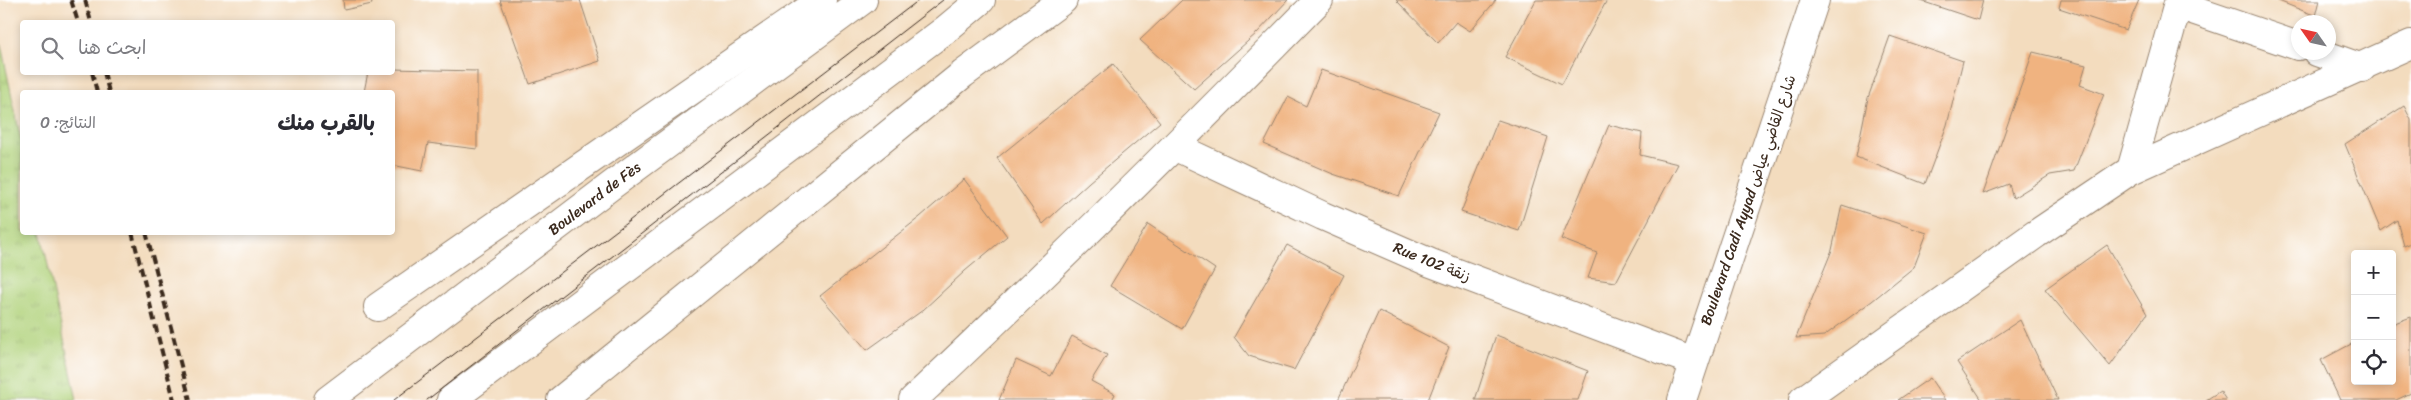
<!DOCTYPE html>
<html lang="ar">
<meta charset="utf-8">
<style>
body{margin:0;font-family:Sriracha,"Playpen Sans Arabic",sans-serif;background:#f7f7f7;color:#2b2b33;direction:rtl}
.controls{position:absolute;right:15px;bottom:15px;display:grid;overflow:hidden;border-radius:5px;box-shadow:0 2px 8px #0003}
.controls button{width:45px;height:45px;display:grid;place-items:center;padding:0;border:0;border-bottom:1px solid #e1e1e2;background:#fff;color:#2b2b33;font:25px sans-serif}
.compass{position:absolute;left:2291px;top:15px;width:45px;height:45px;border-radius:50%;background:#fff;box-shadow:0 2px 8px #0003;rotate:304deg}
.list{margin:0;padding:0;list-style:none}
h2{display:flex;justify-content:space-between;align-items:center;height:65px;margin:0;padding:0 20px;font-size:21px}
h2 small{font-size:16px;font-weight:400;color:#7c7c81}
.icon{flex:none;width:28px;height:28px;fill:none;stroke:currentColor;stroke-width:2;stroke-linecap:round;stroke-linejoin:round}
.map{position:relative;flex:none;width:2411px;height:400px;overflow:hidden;direction:ltr}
.search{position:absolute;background:#fff;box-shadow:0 2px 8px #0003;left:20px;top:20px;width:375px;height:55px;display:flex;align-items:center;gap:12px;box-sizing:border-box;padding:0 18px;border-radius:5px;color:#7c7c81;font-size:19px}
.panel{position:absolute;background:#fff;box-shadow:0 2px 8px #0003;left:20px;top:90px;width:375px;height:145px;border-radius:5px;direction:rtl}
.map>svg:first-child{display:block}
</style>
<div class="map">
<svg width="2411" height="400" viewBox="0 0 2411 400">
<defs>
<pattern id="grass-tufts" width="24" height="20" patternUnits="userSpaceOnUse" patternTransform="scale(1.25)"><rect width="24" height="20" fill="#b0d27a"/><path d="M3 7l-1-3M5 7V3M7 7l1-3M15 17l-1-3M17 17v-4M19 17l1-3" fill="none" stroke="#98b469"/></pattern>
</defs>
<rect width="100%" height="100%" fill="#fff"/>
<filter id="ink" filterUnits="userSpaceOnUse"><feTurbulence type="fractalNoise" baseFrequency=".02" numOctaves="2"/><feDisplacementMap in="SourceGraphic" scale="10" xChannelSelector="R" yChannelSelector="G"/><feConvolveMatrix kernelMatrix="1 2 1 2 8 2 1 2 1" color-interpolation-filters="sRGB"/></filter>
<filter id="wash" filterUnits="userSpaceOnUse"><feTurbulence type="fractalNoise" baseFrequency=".0096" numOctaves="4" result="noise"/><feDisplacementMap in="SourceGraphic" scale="20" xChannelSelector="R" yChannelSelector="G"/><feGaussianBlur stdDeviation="1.12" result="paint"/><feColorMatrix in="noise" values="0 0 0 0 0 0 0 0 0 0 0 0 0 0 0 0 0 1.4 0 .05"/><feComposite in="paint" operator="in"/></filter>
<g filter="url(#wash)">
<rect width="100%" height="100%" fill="#f3dcbe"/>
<polygon fill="url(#grass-tufts)" stroke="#767e4c" points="0,40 22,145 22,232 41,233 77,400 0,400"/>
<g id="blocks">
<g fill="#f0b380">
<polygon points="343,0 371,0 372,4 344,10"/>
<polygon points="500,0 580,0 600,61 530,84"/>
<polygon points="1182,0 1288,0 1257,33 1194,89 1140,40"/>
<polygon points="1396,0 1496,0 1470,31 1456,22 1438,43"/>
<polygon points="1536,0 1607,0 1562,84 1505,57"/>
<polygon points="1918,0 1983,0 1978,20"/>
<polygon points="2061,0 2139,0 2126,30 2059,8"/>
<polygon points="2276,0 2320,0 2316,16"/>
<polygon points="1890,36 1963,61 1947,125 1925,184 1856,157 1868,98"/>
<polygon points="2033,52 2086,65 2080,85 2104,94 2074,171 2050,175 2013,198 2009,184 1983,194"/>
<polygon points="1113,64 1160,122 1089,182 1043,224 997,158"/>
<polygon points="392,69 477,71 477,149 428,143 422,171 392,165 392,92 364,92 368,72 392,72"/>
<polygon points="1321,70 1439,112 1399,196 1333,174 1264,144 1288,97 1306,106"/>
<polygon points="2404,106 2411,120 2411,243 2404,246 2397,220 2381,231 2345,144"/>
<polygon points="1498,120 1548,137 1519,231 1461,212"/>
<polygon points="1609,125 1642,133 1640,155 1678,164 1616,282 1588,278 1597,253 1561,239"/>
<polygon points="964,179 1007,236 965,271 923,310 867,350 820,296 920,217"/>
<polygon points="1842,205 1927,233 1914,267 1872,301 1824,336 1796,338 1832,250"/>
<polygon points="1148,224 1215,269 1182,329 1110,286"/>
<polygon points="1287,245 1344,275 1294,370 1249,356 1234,337"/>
<polygon points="2107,245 2147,314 2110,366 2045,289"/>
<polygon points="1379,311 1449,347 1428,400 1338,400"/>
<polygon points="2411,317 2411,393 2396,400 2340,400 2321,360 2355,342 2355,381 2392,381 2392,324"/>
<polygon points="2020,320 2058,400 1982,400 1957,362"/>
<polygon points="1496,335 1588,371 1578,400 1475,400"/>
<polygon points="1072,336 1107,355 1091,381 1115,394 1112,400 999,400 1016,360 1051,376"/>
<polygon points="1930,378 1945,400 1898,400"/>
<polygon points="2220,391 2226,400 2206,400"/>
</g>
</g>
</g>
<g filter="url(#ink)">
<use href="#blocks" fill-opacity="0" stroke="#97836e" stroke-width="1"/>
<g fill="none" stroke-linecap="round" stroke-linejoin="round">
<defs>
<g id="minor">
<polyline points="2178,5 2298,46"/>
<polyline points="2317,52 2362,68"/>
<polyline points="1176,147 1323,216 1431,263 1694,362"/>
<polyline points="2131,170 2179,0"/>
<polyline points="378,307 822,0"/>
<path id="s1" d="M328,400L612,185L863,0"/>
<polyline points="451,400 945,30 981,0"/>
<polyline points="561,400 963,74 1063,0"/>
<path d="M913,400C1051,270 1186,136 1319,0"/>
<polyline points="1682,400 1815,0"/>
<polyline points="1803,400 2036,234 2131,170 2411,44"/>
</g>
</defs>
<use href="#minor" stroke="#97836e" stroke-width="30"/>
<use href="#minor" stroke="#fff" stroke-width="28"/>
<g stroke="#3b2a1e" stroke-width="1">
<polyline points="394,400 919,0"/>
<polyline points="427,400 943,0"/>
</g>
<g stroke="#3b2a1e" stroke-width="4" stroke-dasharray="8 4" stroke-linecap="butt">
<polyline points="71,0 78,22"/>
<polyline points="85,0 91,22"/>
<polyline points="92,72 97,92"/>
<polyline points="104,72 109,92"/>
<polyline points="132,232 174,400"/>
<polyline points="146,232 190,400"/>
</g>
</g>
</g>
<g text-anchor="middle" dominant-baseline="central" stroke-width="4" stroke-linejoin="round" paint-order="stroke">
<g font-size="15" fill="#3b2a1e" stroke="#fff">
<text stroke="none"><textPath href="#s1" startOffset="334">Boulevard de Fès</textPath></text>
<text transform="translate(1748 200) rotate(-71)">Boulevard Cadi Ayyad شارع القاضي عياض</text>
<text transform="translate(1432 262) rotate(22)">Rue 102 زنقة</text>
</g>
</g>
</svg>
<div class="controls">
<button>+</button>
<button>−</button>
<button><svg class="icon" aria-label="locate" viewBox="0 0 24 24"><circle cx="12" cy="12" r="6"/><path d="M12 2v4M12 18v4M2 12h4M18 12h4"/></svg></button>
</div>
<svg class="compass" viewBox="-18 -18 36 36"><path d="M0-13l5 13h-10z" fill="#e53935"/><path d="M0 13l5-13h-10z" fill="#7c7c81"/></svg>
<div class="search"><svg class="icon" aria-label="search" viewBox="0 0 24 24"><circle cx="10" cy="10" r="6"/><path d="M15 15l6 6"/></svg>ابحث هنا</div>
<section class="panel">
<h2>بالقرب منك<small>النتائج: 0</small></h2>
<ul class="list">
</ul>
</section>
</div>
